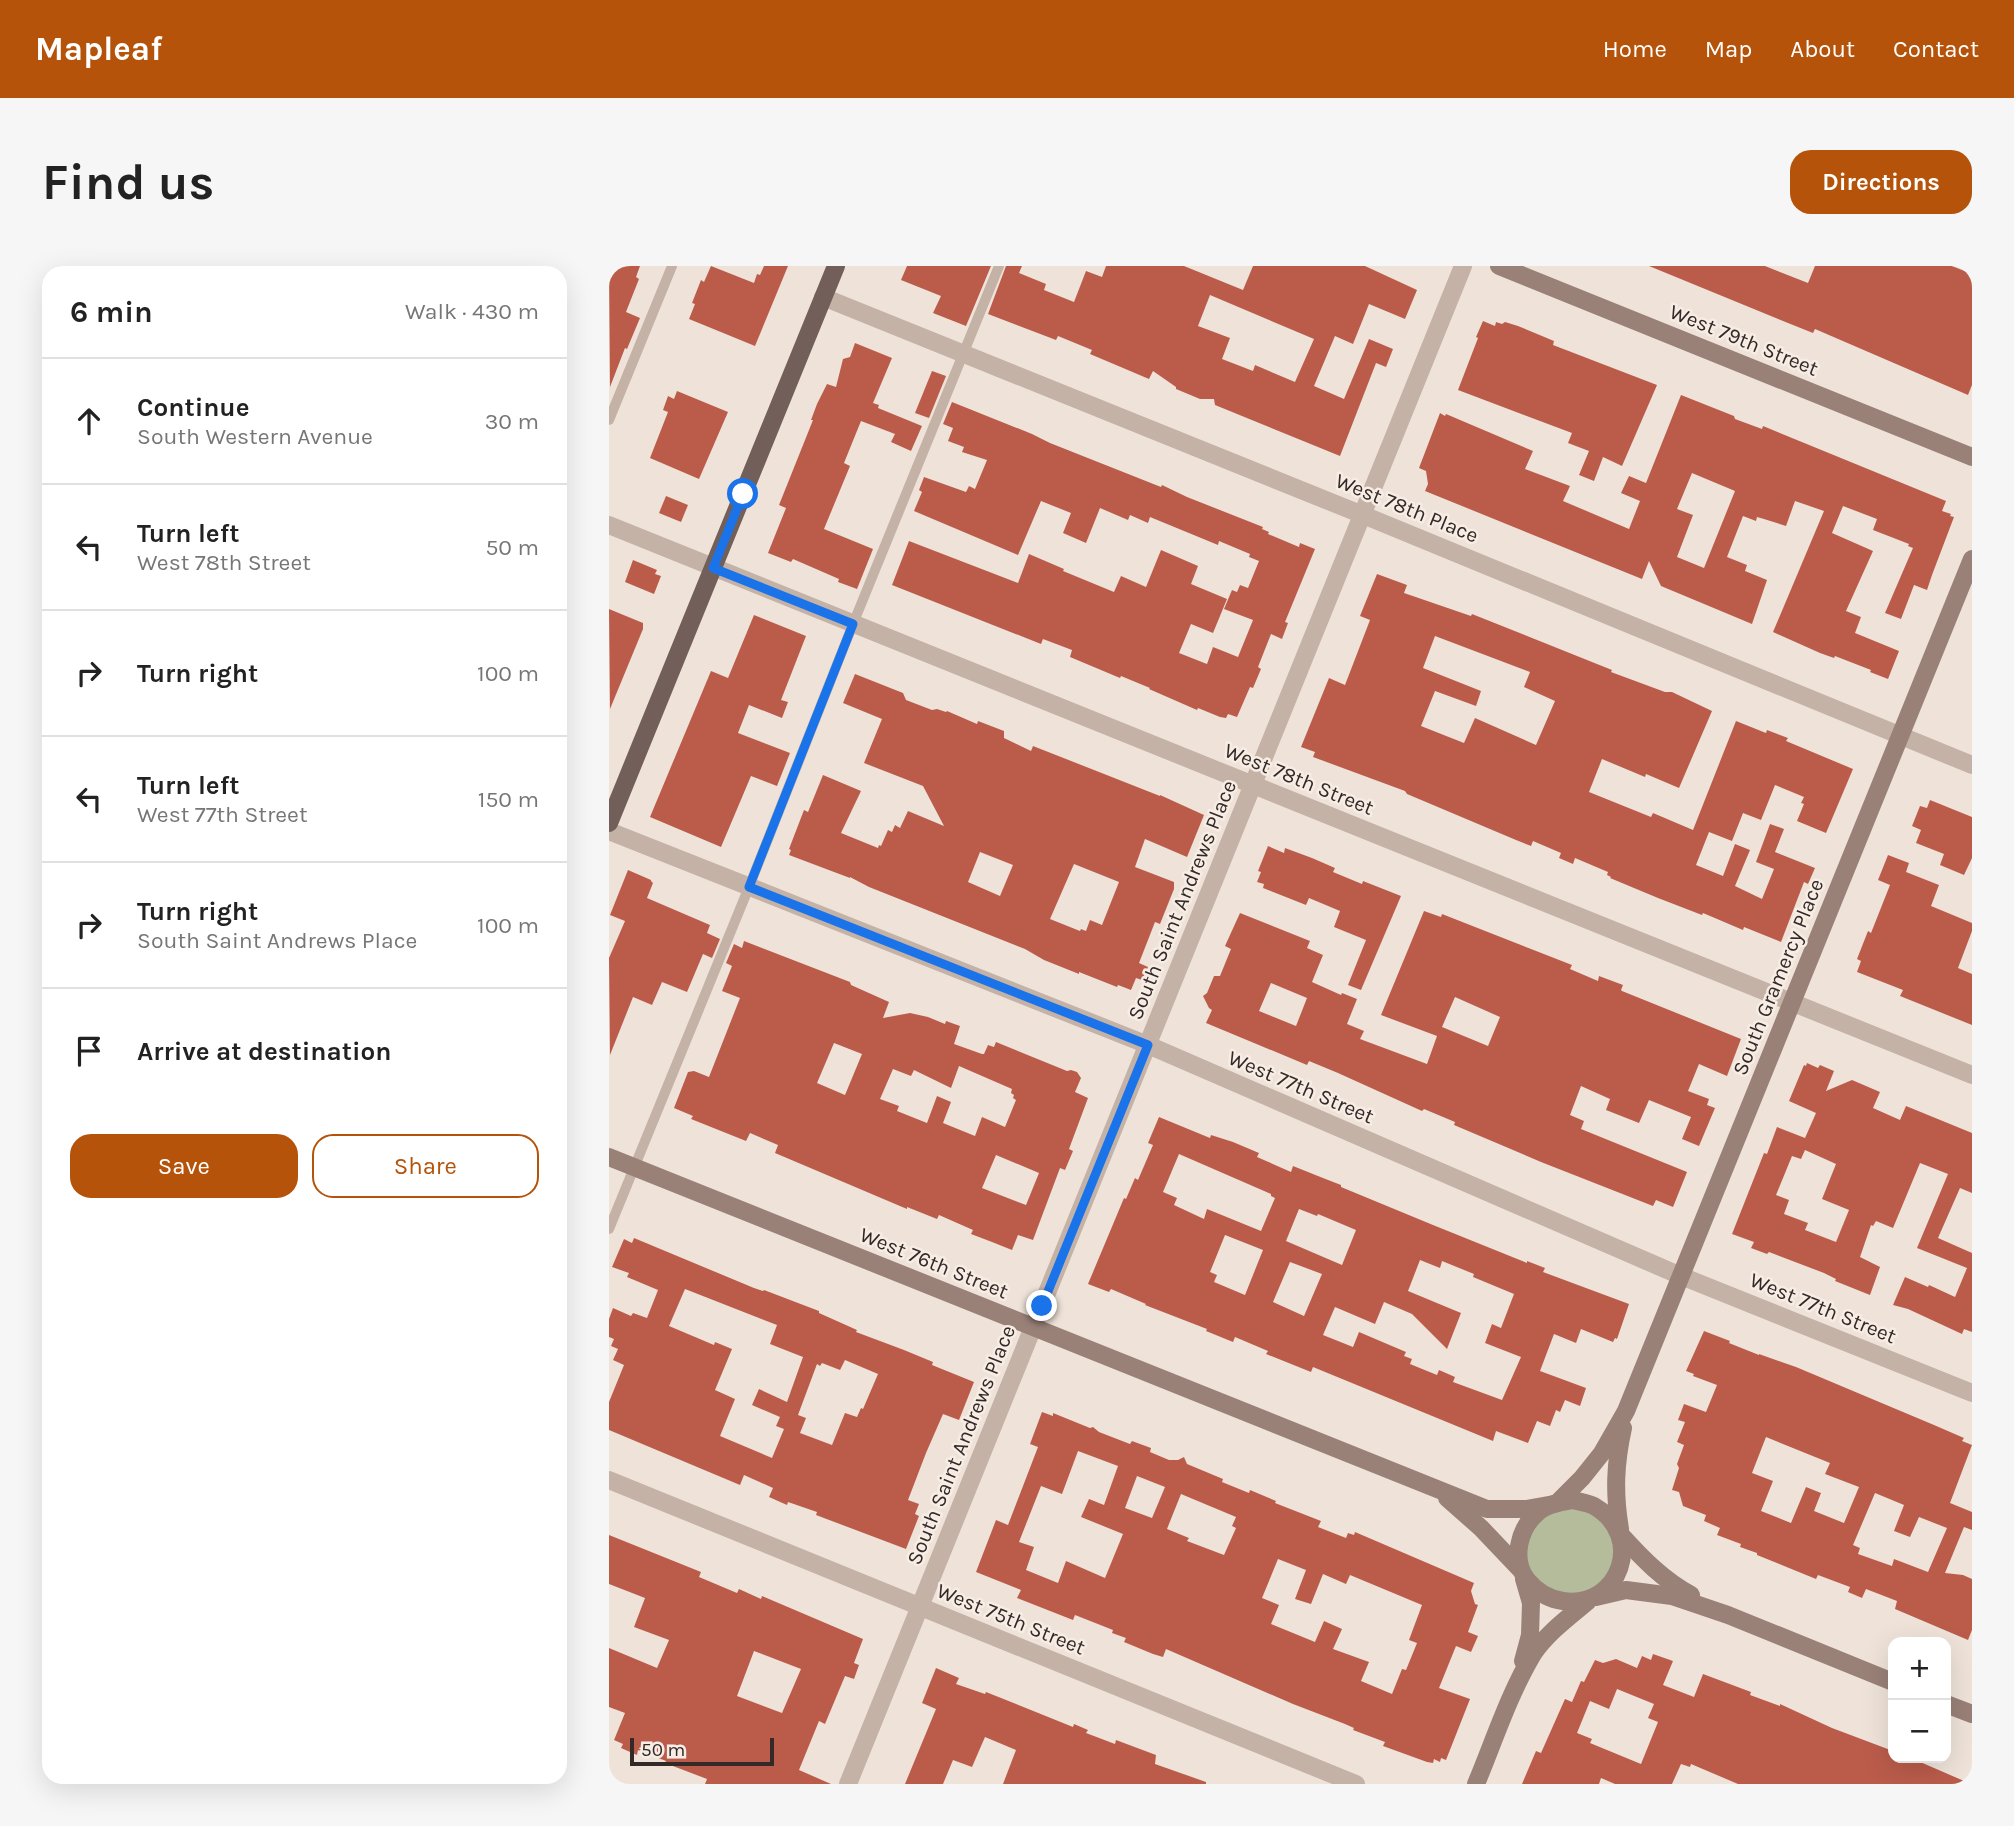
<!DOCTYPE html>
<meta charset="utf-8">
<style>
body{margin:0;font-family:Karla,sans-serif;background:#f6f6f6;color:#222}
.controls{position:absolute;right:21px;bottom:21px;display:grid;overflow:hidden;border-radius:14px;box-shadow:0 7px 28px #0002}
.controls button{width:63px;height:63px;display:grid;place-items:center;padding:0;border:0;border-bottom:2px solid #e0e0e0;background:#fff;color:#222;font:35px sans-serif}
.scale{position:absolute;left:21px;bottom:18px;width:144px;box-sizing:border-box;padding-left:7px;border:4px solid #332927;border-top:0;font-size:19px;line-height:24px;white-space:nowrap;color:#332927;-webkit-text-stroke:5px #f7ede5;paint-order:stroke}
.stop{position:absolute;width:21px;height:21px;margin:-16px;border:5px solid #1a73e8;border-radius:50%;background:#fff}
.stop.end{background:#1a73e8;border-color:#fff;box-shadow:0 2px 7px #0008}
.list{margin:0;padding:0;list-style:none}
h2{display:flex;justify-content:space-between;align-items:center;height:91px;margin:0;padding:0 28px;font-size:30px}
h2 small{font-size:23px;font-weight:400;color:#767676}
.list li{display:grid;grid-template-columns:46px 1fr auto;gap:21px;align-items:center;box-sizing:border-box;height:126px;padding:0 28px;border-top:2px solid #e0e0e0}
.list b{display:block;font-size:26px;white-space:nowrap}
.list p{margin:0;font-size:23px;white-space:nowrap;color:#767676}
.list em{font-size:23px;font-style:normal;color:#767676}
.actions{display:flex;gap:14px;padding:21px 28px}
.actions a{flex:1;padding:16px 0;border:2px solid #b45309;border-radius:21px;text-align:center;font-size:24px;color:#b45309}
.actions .main{background:#b45309;color:#fff}
.icon{flex:none;width:38px;height:38px;fill:none;stroke:currentColor;stroke-width:2;stroke-linecap:round;stroke-linejoin:round}
.map{position:relative;flex:none;width:1363px;height:1518px;overflow:hidden;border-radius:21px}
header{display:flex;align-items:center;gap:42px;box-sizing:border-box;height:98px;padding:0 35px;background:#b45309;color:#fff}
header strong{font-size:33px}
nav{display:flex;gap:38px;margin-inline-start:auto;font-size:24px}
.intro{display:flex;align-items:center;justify-content:space-between;box-sizing:border-box;height:168px;padding:0 42px}
h1{margin:0;font-size:49px}
.button{padding:18px 32px;border-radius:21px;background:#b45309;color:#fff;font-size:24px;font-weight:700}
main{display:flex;gap:42px;padding:0 42px}
aside{flex:1;background:#fff;border-radius:21px;box-shadow:0 7px 28px #0002}
.map>svg:first-child{display:block}
</style>
<header>
<strong>Mapleaf</strong>
<nav><a>Home</a><a>Map</a><a>About</a><a>Contact</a></nav>
</header>
<div class="intro"><h1>Find us</h1><a class="button">Directions</a></div>
<main>
<aside>
<h2>6 min<small>Walk · 430 m</small></h2>
<ul class="list">
<li><svg class="icon" aria-label="ahead" viewBox="0 0 24 24"><path d="M12 20V5M6 11l6-6 6 6"/></svg><div><b>Continue</b><p>South Western Avenue</p></div><em>30 m</em></li>
<li><svg class="icon" aria-label="left" viewBox="0 0 24 24"><path d="M17 20v-9H6M10 6l-5 5 5 5"/></svg><div><b>Turn left</b><p>West 78th Street</p></div><em>50 m</em></li>
<li><svg class="icon" aria-label="right" viewBox="0 0 24 24"><path d="M7 20v-9h11M14 6l5 5-5 5"/></svg><div><b>Turn right</b></div><em>100 m</em></li>
<li><svg class="icon" aria-label="left" viewBox="0 0 24 24"><path d="M17 20v-9H6M10 6l-5 5 5 5"/></svg><div><b>Turn left</b><p>West 77th Street</p></div><em>150 m</em></li>
<li><svg class="icon" aria-label="right" viewBox="0 0 24 24"><path d="M7 20v-9h11M14 6l5 5-5 5"/></svg><div><b>Turn right</b><p>South Saint Andrews Place</p></div><em>100 m</em></li>
<li><svg class="icon" aria-label="arrive" viewBox="0 0 24 24"><path d="M6 21V4h12l-3 4 3 4H6"/></svg><div><b>Arrive at destination</b></div></li>
</ul>
<div class="actions"><a class="main">Save</a><a>Share</a></div>
</aside>
<div class="map">
<svg width="1363" height="1518" viewBox="0 0 1363 1518">
<rect width="100%" height="100%" fill="#efe3d9"/>
<polygon fill="#b4bc9b" points="965,1238 997,1255 1010,1286 997,1316 966,1332 927,1319 913,1282 935,1247"/>
<g fill="#bb5c4b" fill-rule="evenodd">
<polygon points="0,0 31,0 27,11 30,13 17,46 31,52 18,83 16,82 1,121"/>
<polygon points="102,0 145,17 148,8 151,9 155,0 179,0 146,80 80,53 86,38 83,37 92,14 95,16"/>
<polygon points="298,0 382,0 357,60 324,47 332,30 292,14"/>
<path d="M397,0H413L410,7L437,18L435,24L465,36L477,5L493,11L497,0H575L634,24L644,0H756L808,24L796,53L760,38L744,78L726,70L705,120L735,133L760,73L784,83L777,101L767,97L731,190L606,139L605,133H591L567,123V121L544,105L540,113L481,88L483,84L449,70L447,74L379,48ZM601,29L705,73L686,116L646,99L644,105L613,93L621,72L589,60Z"/>
<polygon points="1040,0 1156,0 1199,17 1206,0 1343,0 1363,8 1363,119 1359,129 1206,63 1204,67 1179,57"/>
<polygon points="874,55 886,60 887,56 893,58 896,56 909,60 945,75 944,79 1048,119 1013,200 994,191 985,215 970,209 980,185 959,177 963,167 849,124 869,72 867,71"/>
<polygon points="246,77 283,92 264,137 270,139 269,142 313,160 302,185 282,176 286,168 252,155 235,197 241,200 215,263 264,283 248,323 229,316 230,313 184,293 182,296 159,287 177,242 170,239 204,154 202,154 208,138 218,118 227,121 234,93 241,91"/>
<polygon points="323,105 337,110 320,152 306,147"/>
<polygon points="68,125 119,146 90,213 41,192 59,146 54,144 59,130 65,133"/>
<path d="M1072,129L1125,150L1126,153L1153,163L1154,160L1337,235L1333,245L1342,248L1341,250L1345,251L1323,309L1318,324L1305,319L1292,353L1276,347L1304,282L1299,280L1300,278L1264,264L1268,253L1234,240L1223,267L1264,285L1237,345L1252,351L1246,367L1290,385L1279,413L1261,406L1262,404L1226,390L1225,392L1211,387L1164,366L1215,245L1186,235L1177,260L1155,253L1148,251L1147,255L1134,250L1118,291L1138,299L1136,305L1158,314L1143,358L1052,320L1040,295L1033,313L816,225L819,218L817,205L810,202L831,147L836,150L837,148L924,185L916,203L961,220L954,235L1020,263L1031,235L1012,227L1020,210L1037,217ZM1083,207L1126,225L1095,302L1068,291L1084,249L1068,243Z"/>
<polygon points="343,136 423,168 441,177 552,221 553,219 578,231 654,261 653,263 660,266 659,268 690,281 691,277 706,283 676,356 679,357 673,373 662,368 649,401 652,403 644,422 641,421 628,451 619,448 617,452 611,451 589,442 588,444 540,423 541,422 512,410 511,412 461,391 463,384 434,373 432,378 283,319 300,275 409,317 420,288 455,303 454,305 505,326 512,310 537,321 552,284 589,300 582,318 618,333 604,367 582,358 570,387 598,398 604,381 629,391 644,354 615,343 623,324 628,326 631,319 639,322 650,295 640,291 641,288 610,275 609,279 541,251 539,257 521,249 519,254 491,242 477,277 454,267 462,247 432,235 409,289 305,245 313,226 310,224 315,211 357,226 360,220 366,223 378,194 353,186 355,181 339,175 344,162 334,158"/>
<polygon points="57,230 79,239 72,256 50,247"/>
<polygon points="24,294 48,304 46,308 52,310 45,328 16,316"/>
<path d="M768,308L798,319L795,327L862,350L863,348L1003,404L1002,406L1056,426H1063L1103,445L1070,522L1037,508L1036,511L993,493L980,526L1042,551L1044,547L1084,564L1127,455L1157,467L1158,464L1179,472L1177,475L1244,503L1217,567L1188,555L1195,538L1192,537L1195,531L1166,519L1152,554L1134,547L1123,575L1100,566L1087,599L1114,610L1126,578L1141,584L1126,620L1153,633L1165,603L1147,596L1161,558L1175,563L1166,586L1206,602L1199,618L1195,616L1172,676L1135,661L1134,664L1094,647L1093,649L1049,632L1001,612L1002,611L998,609L999,606L966,592L964,598L950,592L952,587L924,575L922,580L907,574L798,528L796,525L704,491L706,486L692,481L720,412L736,419L761,354L751,350ZM826,370L921,406L915,421L946,435L927,479L866,452L855,477L812,460L826,425L867,440L872,425L814,402Z"/>
<polygon points="0,343 34,357 34,363 1,443"/>
<polygon points="145,349 197,370 172,434 179,436 173,452 140,439 129,467 181,487 168,520 142,510 112,581 41,551 102,405 119,412"/>
<path d="M246,408L294,427L297,434L323,444L328,443L337,446L338,445L368,458L369,455L395,465V472L422,485L424,480L452,491L551,530V529L595,549L578,591L536,573L526,601L565,616V623L551,658L546,656L530,697L539,701L533,714L527,712L522,724L509,719L508,721L470,706V708L435,694L416,683L260,621L241,611V612L180,589L182,584L180,583L195,544L199,546L214,509L252,525L232,567L269,582L270,579L272,580L279,564L283,566L286,559L291,562L299,545L335,560L314,520L255,497L273,453L234,437ZM371,586L404,599L391,630L359,616ZM465,598L510,616L493,659L481,654L477,665L472,663L471,665L441,653Z"/>
<polygon points="1321,534 1363,551 1363,592 1355,609 1331,599 1335,588 1307,577 1312,564 1303,560 1311,540 1318,542"/>
<polygon points="659,580 675,587 676,582 703,592 726,602 724,606 753,618 754,615 792,630 752,724 739,719 757,674 725,661 731,645 700,632 697,639 654,622 655,618 648,616 652,606 649,605"/>
<polygon points="1279,589 1300,597 1297,606 1330,619 1322,640 1363,657 1363,665 1349,702 1363,708 1363,759 1291,730 1294,724 1248,706 1252,695 1248,693 1259,665 1262,667 1281,619 1269,614"/>
<polygon points="19,604 42,614 42,615 44,617 38,632 101,659 98,667 111,673 103,692 94,688 78,726 53,716 43,739 24,731 1,789 0,692 16,655 1,649"/>
<path d="M815,645L832,651L833,648L963,699L961,703L989,715L990,710L1014,719L1012,724L1013,725L1132,773L1118,810L1090,798L1079,825L1100,833L1098,839L1106,842L1090,880L1073,873L1082,851L1040,834L1030,857L997,844L1001,833L972,820L961,849L975,855L972,863L1078,906L1064,941L1047,934L1044,940L932,896L845,859L846,856L815,843L813,845L729,807L700,795L698,799L597,757L603,744L600,742L594,730L598,727L605,710H611L622,683L616,680L631,647L701,675L698,682L714,689L703,716L732,729L733,727L748,733L738,758L755,765L751,773L818,798L828,770L772,749ZM662,717L698,732L687,760L650,745ZM846,731L891,751L879,780L833,761Z"/>
<path d="M135,675L241,716L242,719L280,736L274,752L301,747L319,751L336,758L337,755L351,760L345,778L373,788H375L379,779L385,781L387,776L458,805L462,804L468,806L472,812L466,826L479,832L460,883L464,885L456,904L451,902L424,974L409,969L403,984L383,976L362,968L364,964L330,949L328,953L298,941V943L166,887L169,879L141,867L137,875L82,853L84,850L65,842L79,806L85,805L100,811L131,732L113,725L123,700L117,697L125,678L133,682ZM225,777L253,788L236,829L208,817ZM350,800L403,823L402,827L405,829L404,832L407,834L396,861L373,851L366,870L334,857L342,836L328,830L318,857L288,845L290,840L271,833L284,803L302,810L305,804L342,822ZM387,889L430,907L417,939L373,922Z"/>
<path d="M1198,797L1209,802L1211,799L1225,805L1217,825L1243,814L1271,826L1264,842L1291,854L1297,840L1363,867V927L1351,922L1329,972L1363,987V1066L1355,1063L1353,1068L1299,1043L1284,1039L1296,1011L1319,1021L1320,1019L1346,1031L1358,1002L1308,982L1339,908L1311,897L1284,962L1267,955L1264,960L1262,959L1251,991L1271,1001L1261,1029L1226,1015L1227,1013L1215,1007L1160,986L1158,988L1142,982L1145,976L1123,968L1155,887L1158,888L1168,861L1196,872L1207,847L1180,835L1195,799L1197,800ZM1196,884L1227,898L1213,933L1240,944L1227,976L1196,964L1199,957L1175,948L1180,934L1167,929L1183,890L1192,893Z"/>
<path d="M550,851L601,872L602,869L624,876L650,887L648,891L682,906L684,900L714,912L732,919V921L824,959L918,997V995L936,1002L934,1006L1020,1038L1008,1073L1006,1072L1004,1076L972,1063L967,1077L945,1068L931,1105L977,1122L971,1140L956,1134L951,1146L947,1144L941,1160L928,1155L919,1177L887,1165L884,1175L704,1101L702,1106L657,1088L659,1085L626,1071L624,1076L597,1065L598,1063L536,1039L537,1038L502,1023L500,1026L479,1018L515,932L517,933L526,912L529,914L544,879L539,877ZM570,888L662,928V930L666,932L652,965L598,943L595,953L565,939L568,932L554,926ZM690,943L708,950L709,948L747,964L733,999L677,975ZM616,969L654,984L636,1029L605,1016L608,1009L601,1006ZM811,994L831,1002L833,995L865,1008L864,1011L905,1028L892,1062L883,1058L876,1077L912,1091L893,1134L844,1116L846,1111L830,1104L828,1109L801,1098L803,1093L795,1090L797,1086L750,1066L744,1081L714,1069L726,1041L766,1058L775,1036L803,1048L838,1083L852,1047L799,1025ZM681,996L713,1008L695,1050L664,1036Z"/>
<path d="M25,972L145,1022L154,1025L155,1024L210,1045V1047L248,1064L247,1066L295,1084L324,1096L323,1099L365,1116L350,1154L334,1148L317,1187L299,1234L310,1238L306,1248L310,1250L297,1283L207,1249L208,1246L179,1236L178,1239L160,1231L164,1222L135,1209L131,1219L0,1164V1136L15,1099L4,1094L9,1083L2,1080L5,1073L0,1071V1053L4,1042L22,1050L24,1047L38,1052L49,1024L18,1011L20,1007L3,1001L15,973L23,977ZM76,1023L168,1059L161,1078L194,1091L178,1136L150,1123L143,1139L171,1151L167,1160L175,1163L163,1192L111,1170L126,1133L106,1124L123,1083L106,1076L105,1079L60,1060ZM236,1094L269,1108L254,1143L252,1142L248,1151L236,1147L223,1179L191,1167L197,1152L189,1149L208,1098L211,1100L213,1097L231,1104Z"/>
<path d="M1095,1065L1121,1075L1120,1077L1150,1089V1088L1187,1101L1325,1159L1355,1172L1353,1175L1363,1179L1341,1237L1363,1246V1264L1355,1261L1336,1307L1354,1309L1363,1313V1364L1359,1374L1286,1343L1288,1335L1257,1323L1253,1332L1239,1326L1241,1321L1209,1309L1207,1313L1148,1289V1287L1131,1281L1132,1278L1108,1269L1111,1262L1095,1255L1097,1249L1074,1240L1070,1226L1063,1224L1070,1202L1068,1198L1075,1179L1068,1176L1076,1156L1069,1154L1075,1138L1097,1146L1108,1119L1084,1110L1085,1108L1077,1105ZM1157,1171L1221,1197L1216,1208L1250,1221L1235,1257L1205,1245L1212,1227L1197,1221L1182,1257L1152,1245L1164,1215L1143,1207ZM1266,1227L1295,1239L1285,1265L1301,1271L1310,1251L1338,1262L1319,1306L1285,1293L1283,1300L1249,1288L1251,1282L1244,1279Z"/>
<path d="M433,1146L444,1150V1147L481,1162L484,1161L490,1166L521,1178L523,1175L542,1182L541,1186L560,1194H569L575,1191L578,1198L614,1213L613,1216L640,1227L641,1224L667,1235L666,1237L712,1255L709,1261L737,1272L739,1267L745,1269L746,1266L865,1317L862,1325L866,1338L869,1339L859,1366L869,1370L862,1386L847,1380L830,1422L861,1433L837,1494L832,1492L831,1496L825,1493L824,1497L818,1496L774,1480L776,1476L744,1464L745,1462L736,1458L684,1438L557,1383L554,1391L544,1388L515,1376L517,1372L503,1367L504,1364L466,1349L464,1354L408,1332L412,1324L367,1306L387,1254L399,1259L429,1181L421,1178ZM469,1185L509,1200L495,1239L480,1233L472,1251L514,1268L496,1312L457,1295L449,1317L417,1304L425,1281L410,1276L432,1220L453,1228ZM528,1210L556,1221L543,1252L516,1242ZM572,1228L627,1251L623,1260L627,1262L615,1289L578,1275L580,1272L558,1263ZM669,1293L697,1304L686,1333L702,1338L714,1308L737,1318L741,1309L813,1339L800,1374L808,1377L797,1404L793,1403L783,1428L752,1415L760,1396L724,1383L733,1363L715,1355L706,1376L662,1358L670,1339L653,1332Z"/>
<path d="M0,1269L92,1306L90,1311L128,1327L130,1323L152,1333L153,1330L254,1373L245,1397L250,1399L245,1413L236,1410L216,1458L210,1455L190,1504L222,1518H96L98,1513L56,1497L57,1495L29,1484L28,1489L12,1482L14,1478L5,1474L16,1447L0,1441V1382L48,1402L60,1374L25,1361L36,1332L0,1318ZM145,1385L192,1403L173,1447L128,1430Z"/>
<path d="M1044,1388L1064,1395L1054,1419L1085,1431L1094,1408L1142,1426L1141,1429L1171,1440V1438L1223,1462L1284,1485V1492H1302L1362,1518H1129L1082,1498L1081,1501L1072,1498L1063,1518H1006L992,1512L990,1518H913L927,1485L932,1487L956,1433L963,1436L972,1415L975,1416L986,1394L994,1397L1007,1393L1028,1402L1033,1390L1042,1394ZM1008,1423L1045,1438L1039,1452L1049,1456L1032,1498L981,1477L983,1473L968,1467L981,1435L1000,1443Z"/>
<polygon points="327,1402 350,1412 347,1418 376,1428 377,1426 464,1461 465,1458 479,1464 477,1467 506,1478 507,1474 547,1489 546,1498 597,1516 597,1518 394,1518 407,1484 376,1471 363,1501 344,1494 334,1518 296,1518 327,1443 313,1437"/>
</g>
<g fill="none" stroke-linecap="round" stroke-linejoin="round">
<g stroke="#c5b2a7" stroke-width="10">
<polyline points="0,154 63,0"/>
<polyline points="0,963 140,621 244,358 390,0"/>
</g>
<g stroke="#c5b2a7" stroke-width="18">
<polyline points="214,31 754,249 1363,499"/>
<polyline points="0,259 1363,809"/>
<polyline points="0,565 539,779 1072,1010 1363,1127"/>
<polyline points="0,1214 747,1518"/>
<polyline points="239,1518 854,0"/>
</g>
<g stroke="#998178" stroke-width="18">
<polyline points="890,0 1363,191"/>
<polyline points="0,891 878,1243 917,1243 945,1238"/>
<polyline points="838,1232 872,1262 911,1303"/>
<path d="M964,1234C971,1236 979,1237 985,1240C1037,1270 1011,1343 954,1335C939,1333 927,1325 918,1314C902,1293 910,1262 929,1246C939,1238 952,1236 964,1234Z"/>
<polyline points="948,1237 973,1212 993,1187 1017,1145 1363,293"/>
<path d="M1011,1263C1005,1227 1006,1198 1014,1162"/>
<path d="M1012,1269C1033,1292 1054,1314 1082,1329"/>
<polyline points="987,1331 1017,1324 1063,1330 1119,1349 1284,1416"/>
<polyline points="914,1395 921,1369 922,1337 915,1313"/>
<polyline points="1337,1438 1363,1448"/>
<path d="M867,1518C885,1475 900,1428 924,1388C938,1367 960,1351 979,1335"/>
</g>
<polyline stroke="#735f59" stroke-width="18" points="0,557 227,0"/>
</g>
<g fill="none" stroke-linecap="round" stroke-linejoin="round">
<polyline stroke="#1a73e8" stroke-width="9" points="134,228 104,302 244,358 140,621 539,779 433,1040"/>
</g>
<g text-anchor="middle" dominant-baseline="central" stroke-width="5" stroke-linejoin="round" paint-order="stroke">
<g font-size="21" fill="#332927" stroke="#f7ede5">
<text transform="translate(1135 74) rotate(22)">West 79th Street</text>
<text transform="translate(798 242) rotate(22)">West 78th Place</text>
<text transform="translate(690 513) rotate(22)">West 78th Street</text>
<text transform="translate(573 634) rotate(-68)">South Saint Andrews Place</text>
<text transform="translate(1169 711) rotate(-68)">South Gramercy Place</text>
<text transform="translate(692 821) rotate(23)">West 77th Street</text>
<text transform="translate(325 997) rotate(22)">West 76th Street</text>
<text transform="translate(1214 1042) rotate(22)">West 77th Street</text>
<text transform="translate(352 1179) rotate(-68)">South Saint Andrews Place</text>
<text transform="translate(402 1353) rotate(22)">West 75th Street</text>
</g>
</g>
</svg>
<div class="controls">
<button>+</button>
<button>−</button>
</div>
<div class="scale">50 m</div>
<div class="stop" style="left:134px;top:228px"></div>
<div class="stop end" style="left:433px;top:1040px"></div>
</div>
</main>
